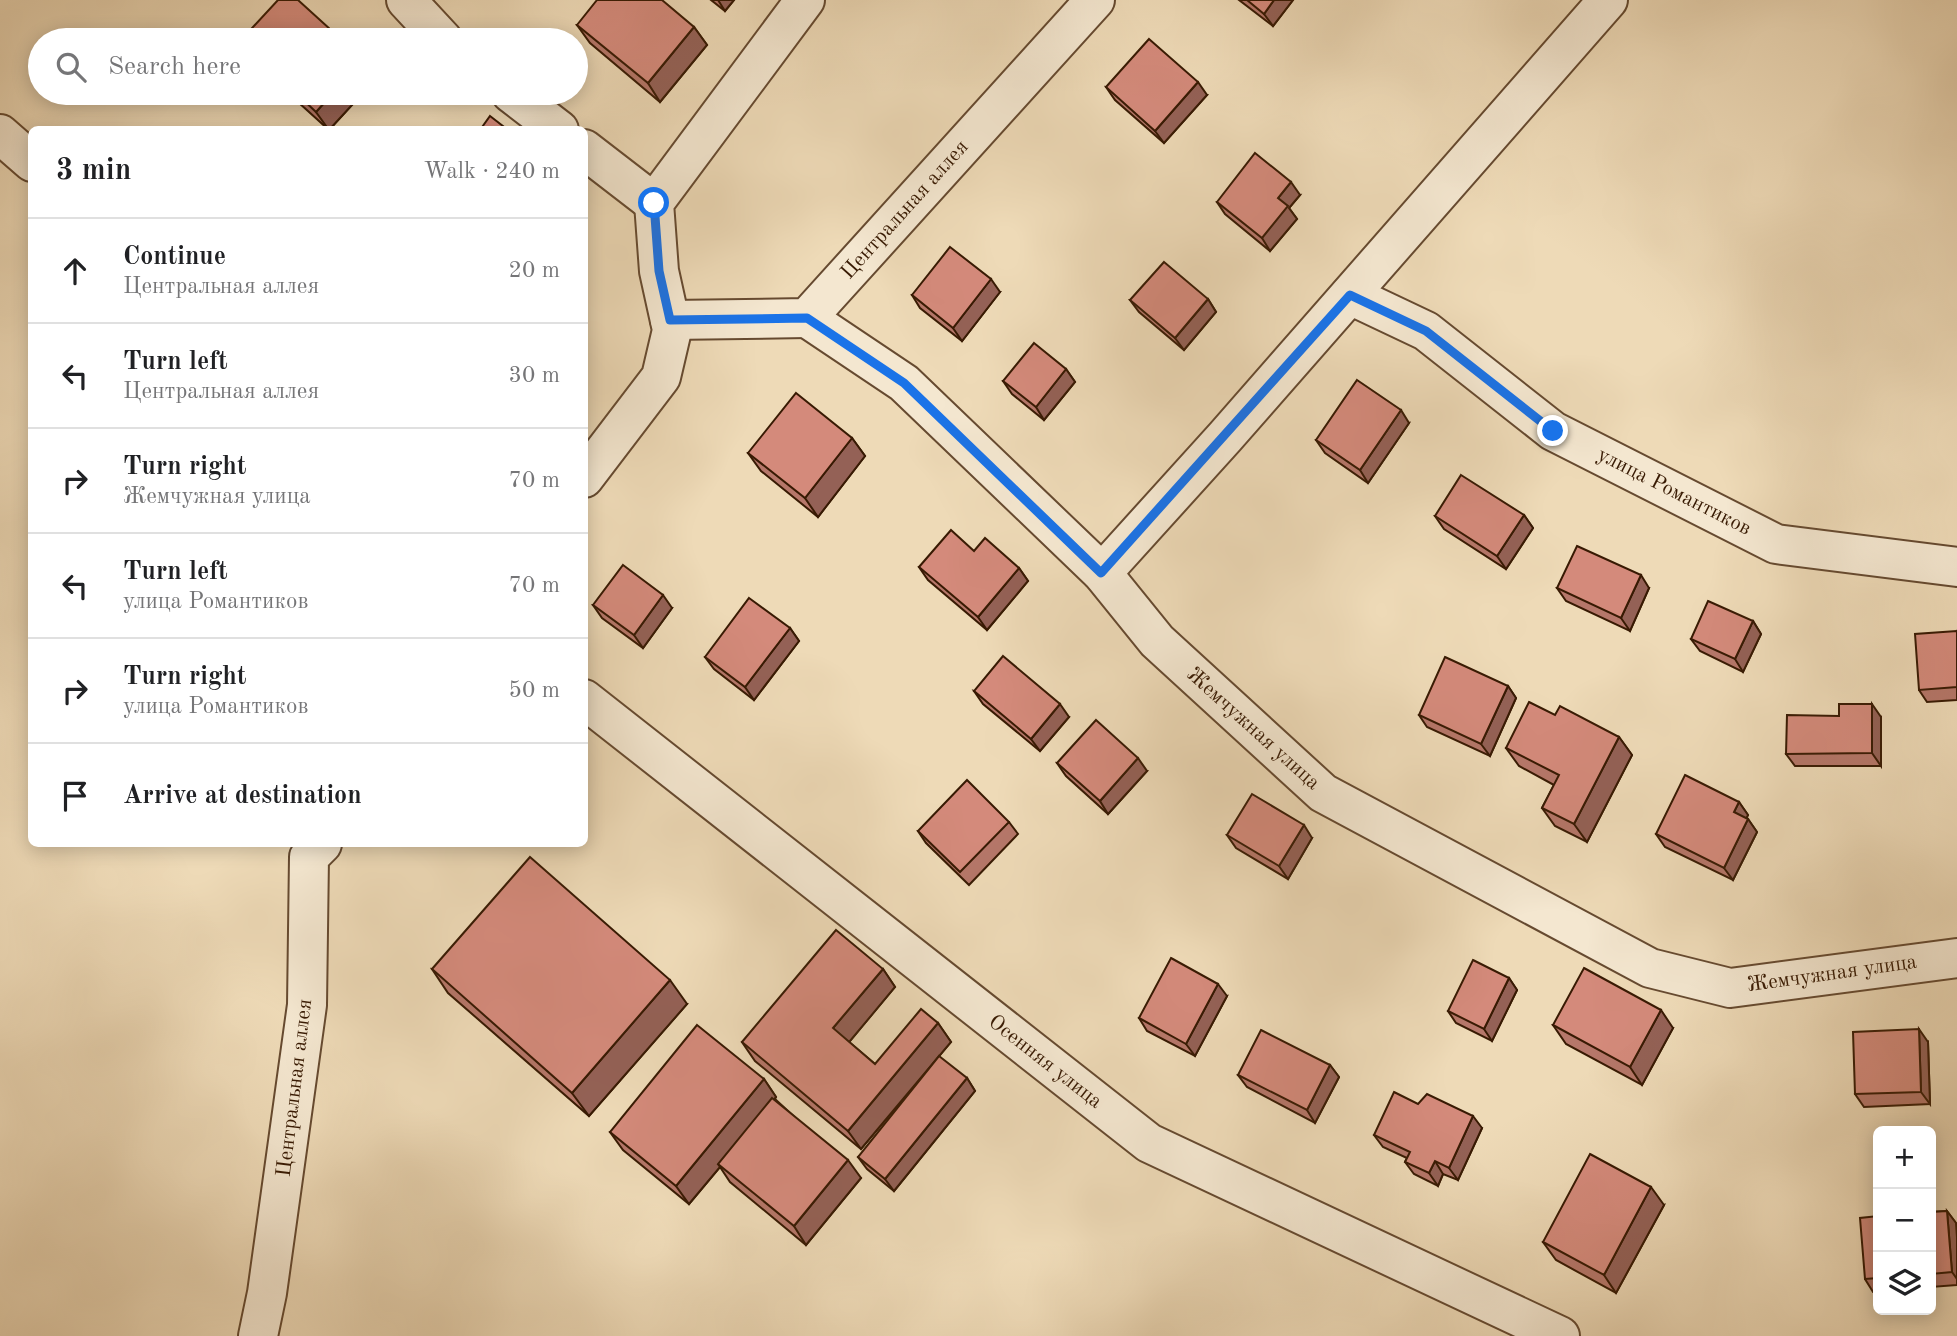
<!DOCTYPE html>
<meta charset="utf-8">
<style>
body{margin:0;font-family:"Old Standard TT",serif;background:#f6f6f6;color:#202124}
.controls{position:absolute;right:21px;bottom:21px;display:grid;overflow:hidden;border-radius:10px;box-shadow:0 4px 18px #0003}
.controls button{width:63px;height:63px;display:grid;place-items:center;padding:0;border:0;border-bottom:2px solid #e0e0e0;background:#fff;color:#202124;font:35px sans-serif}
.stop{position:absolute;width:21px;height:21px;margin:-16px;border:5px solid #1a73e8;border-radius:50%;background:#fff}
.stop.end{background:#1a73e8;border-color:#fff;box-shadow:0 2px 7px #0008}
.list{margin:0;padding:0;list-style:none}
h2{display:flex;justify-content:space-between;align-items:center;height:91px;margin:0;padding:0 28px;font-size:30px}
h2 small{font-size:23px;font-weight:400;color:#757577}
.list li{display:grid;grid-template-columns:46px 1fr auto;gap:21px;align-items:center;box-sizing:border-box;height:105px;padding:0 28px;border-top:2px solid #e0e0e0}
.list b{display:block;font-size:26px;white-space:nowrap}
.list p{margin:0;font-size:23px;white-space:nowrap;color:#757577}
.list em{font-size:23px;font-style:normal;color:#757577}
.icon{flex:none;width:38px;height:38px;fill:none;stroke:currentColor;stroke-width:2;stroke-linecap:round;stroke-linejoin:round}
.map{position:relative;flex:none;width:1957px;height:1336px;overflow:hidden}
.search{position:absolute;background:#fff;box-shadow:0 4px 18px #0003;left:28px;top:28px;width:560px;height:77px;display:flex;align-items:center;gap:18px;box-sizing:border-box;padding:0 24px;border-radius:38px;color:#757577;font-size:26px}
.panel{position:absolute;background:#fff;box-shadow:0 4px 18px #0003;left:28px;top:126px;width:560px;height:721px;border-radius:10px}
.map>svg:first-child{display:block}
</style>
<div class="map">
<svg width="1957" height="1336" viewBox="0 0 1957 1336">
<rect width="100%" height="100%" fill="#eedab7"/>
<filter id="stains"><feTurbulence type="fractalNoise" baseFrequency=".00286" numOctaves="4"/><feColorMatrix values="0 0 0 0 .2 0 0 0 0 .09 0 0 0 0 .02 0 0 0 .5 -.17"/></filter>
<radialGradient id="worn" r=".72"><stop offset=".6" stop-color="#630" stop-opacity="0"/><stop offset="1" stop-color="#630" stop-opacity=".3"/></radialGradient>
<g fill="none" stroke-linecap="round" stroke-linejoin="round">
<defs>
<g id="minor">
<polyline points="406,0 443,40"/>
<polyline points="511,93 559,130"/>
<polyline points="0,134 32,162"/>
<polyline points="584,149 654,203"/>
<polyline points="1350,295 1426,331 1553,431 1776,544 1957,567"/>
<polyline points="807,318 904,383 1102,573 1157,641 1323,793 1650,968 1730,988 1957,958"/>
<polyline points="670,320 807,318 1095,0"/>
<polyline points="584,478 661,377 672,330 659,271 654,203 805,0"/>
<polyline points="1102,573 1225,437 1608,0"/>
<polyline points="584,699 1149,1143 1560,1336"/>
<polyline points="258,1336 267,1293 307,1005 309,857 322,844"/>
</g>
</defs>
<use href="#minor" stroke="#664a30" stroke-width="42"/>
<use href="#minor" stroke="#f4e7d0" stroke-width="38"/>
</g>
<g fill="#b6776a" stroke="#381a03" stroke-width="2">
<polygon points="711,0 734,0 725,11"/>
<polygon points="1239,0 1293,0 1273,26"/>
<polygon points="577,25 694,27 707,45 660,102 590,43"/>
<polygon points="1106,87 1207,95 1164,143 1115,100"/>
<polygon points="288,93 363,93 329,130"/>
<polygon points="1300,195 1289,208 1297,219 1270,251 1225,214 1217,202"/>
<polygon points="1000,292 962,341 920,308 912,295"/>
<polygon points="1208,299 1216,312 1184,350 1139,312 1130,300"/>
<polygon points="1066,369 1075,382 1044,420 1012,394 1003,381"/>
<polygon points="1409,423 1368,483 1325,453 1316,440"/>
<polygon points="852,438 865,456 818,517 761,471 748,453"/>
<polygon points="1524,515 1533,528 1506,569 1444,529 1435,516"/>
<polygon points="974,551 1019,568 1028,581 987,630 928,580 919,567"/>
<polygon points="1557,588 1649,588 1630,631 1566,601"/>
<polygon points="593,605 672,608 643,648 602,618"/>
<polygon points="1753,621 1761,634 1743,672 1700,651 1691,639"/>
<polygon points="790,628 799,641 754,700 714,669 705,657"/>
<polygon points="1957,631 1957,700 1927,702 1919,690"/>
<polygon points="1508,686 1516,698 1490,756 1427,727 1419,715"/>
<polygon points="974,691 1069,717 1040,751 983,704"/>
<polygon points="1555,715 1619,737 1632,755 1587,842 1555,826 1542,808 1554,785 1519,766 1506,748"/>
<polygon points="1881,717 1881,766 1795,766 1786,754"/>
<polygon points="1057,763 1147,771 1108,814 1066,776"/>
<polygon points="1739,802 1748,815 1746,818 1748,819 1757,832 1733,880 1665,847 1656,834"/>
<polygon points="1009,822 1018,834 969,885 926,843 918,831"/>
<polygon points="1227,835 1312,838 1288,879 1236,848"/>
<polygon points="432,969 687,1004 589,1116 448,993"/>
<polygon points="883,969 895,987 849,1042 875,1064 938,1023 951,1042 861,1149 755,1061 742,1042"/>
<polygon points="1509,978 1517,990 1492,1041 1456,1023 1448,1011"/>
<polygon points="1227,996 1195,1056 1147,1031 1139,1018"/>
<polygon points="1553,1025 1673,1028 1642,1085 1566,1044"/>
<polygon points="1928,1042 1930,1104 1864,1107 1855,1094"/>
<polygon points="1330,1065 1339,1077 1315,1123 1247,1087 1238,1075"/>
<polygon points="967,1078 975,1091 894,1191 867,1169 858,1157"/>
<polygon points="764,1079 776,1097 775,1099 861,1178 806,1245 730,1182 720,1167 689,1204 623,1150 610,1132"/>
<polygon points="1418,1104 1482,1128 1458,1180 1443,1174 1438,1186 1414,1174 1405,1162 1407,1158 1383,1147 1374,1135"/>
<polygon points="1664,1205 1616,1293 1556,1260 1543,1242"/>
<polygon points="1947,1211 1956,1223 1957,1237 1957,1285 1931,1287 1931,1212"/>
<polygon points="1878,1216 1878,1291 1873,1292 1865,1279"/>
</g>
<g fill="#946156" stroke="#381a03" stroke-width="2">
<polygon points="718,0 734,0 725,11"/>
<polygon points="1274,0 1293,0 1273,26 1264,14"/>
<polygon points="694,27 707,45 660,102 648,83"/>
<polygon points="1198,82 1207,95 1164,143 1155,131"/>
<polygon points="333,93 363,93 329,130 316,112"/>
<polygon points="1291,182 1300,195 1289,208 1297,219 1270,251 1262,238 1278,198"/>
<polygon points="991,279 1000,292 962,341 953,328"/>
<polygon points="1208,299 1216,312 1184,350 1175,338"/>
<polygon points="1066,369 1075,382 1044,420 1036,407"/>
<polygon points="1401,410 1409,423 1368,483 1360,470"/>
<polygon points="852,438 865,456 818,517 805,498"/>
<polygon points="1524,515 1533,528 1506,569 1497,556"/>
<polygon points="1019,568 1028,581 987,630 978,617"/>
<polygon points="1641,575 1649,588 1630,631 1621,618"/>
<polygon points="663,595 672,608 643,648 634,635"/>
<polygon points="1753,621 1761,634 1743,672 1735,659"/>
<polygon points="790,628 799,641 754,700 745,687"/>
<polygon points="1508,686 1516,698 1490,756 1481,744"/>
<polygon points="1060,704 1069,717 1040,751 1031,739"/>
<polygon points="1872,704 1881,717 1881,766 1872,753"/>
<polygon points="1619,737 1632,755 1587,842 1574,824"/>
<polygon points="1138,758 1147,771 1108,814 1100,801"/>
<polygon points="1739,802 1748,815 1743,825 1734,812"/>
<polygon points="1748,819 1757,832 1733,880 1724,868"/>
<polygon points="1304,825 1312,838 1288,879 1279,866"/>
<polygon points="883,969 895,987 845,1047 833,1028"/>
<polygon points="1509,978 1517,990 1492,1041 1484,1029"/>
<polygon points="670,980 687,1004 589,1116 572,1093"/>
<polygon points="1218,984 1227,996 1195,1056 1186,1044"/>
<polygon points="1661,1010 1673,1028 1642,1085 1630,1067"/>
<polygon points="938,1023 951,1042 861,1149 848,1131"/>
<polygon points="1919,1029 1928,1042 1930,1104 1921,1092"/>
<polygon points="1330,1065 1339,1077 1315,1123 1307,1110"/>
<polygon points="967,1078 975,1091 894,1191 885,1179"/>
<polygon points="764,1079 776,1097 720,1166 718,1164 720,1167 689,1204 676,1186"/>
<polygon points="1473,1116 1482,1128 1458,1180 1449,1168"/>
<polygon points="848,1160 861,1178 806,1245 794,1226"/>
<polygon points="1435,1161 1443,1174 1438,1186 1429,1173"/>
<polygon points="1651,1187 1664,1205 1616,1293 1604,1275"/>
<polygon points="1947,1211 1956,1223 1957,1237 1957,1279 1952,1272"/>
</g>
<g fill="#d48a7b" stroke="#381a03" stroke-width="2">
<polygon points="278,0 298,0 342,40 241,40"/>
<polygon points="597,0 662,0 694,27 648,83 577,25"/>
<polygon points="1247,0 1274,0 1264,14"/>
<polygon points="1149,39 1198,82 1155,131 1106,87"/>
<polygon points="296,93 333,93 316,112"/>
<polygon points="490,116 508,130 480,130"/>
<polygon points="1255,153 1291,182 1278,198 1288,206 1262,238 1217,202"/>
<polygon points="950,247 991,279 953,328 912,295"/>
<polygon points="1164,262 1208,299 1175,338 1130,300"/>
<polygon points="1034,343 1066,369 1036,407 1003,381"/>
<polygon points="1357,380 1401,410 1360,470 1316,440"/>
<polygon points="796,393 852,438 805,498 748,453"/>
<polygon points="1461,475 1524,515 1497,556 1435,516"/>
<polygon points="951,530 974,551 985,538 1019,568 978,617 919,567"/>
<polygon points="1577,546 1641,575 1621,618 1557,588"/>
<polygon points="623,565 663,595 634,635 593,605"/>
<polygon points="749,598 790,628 745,687 705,657"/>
<polygon points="1708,601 1753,621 1735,659 1691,639"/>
<polygon points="1957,631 1957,687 1919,690 1915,634"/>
<polygon points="1003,656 1060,704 1031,739 974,691"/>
<polygon points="1445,657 1508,686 1481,744 1419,715"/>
<polygon points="1529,702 1555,715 1560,706 1619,737 1574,824 1542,808 1559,775 1506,748"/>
<polygon points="1839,704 1872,704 1872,753 1786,754 1787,715 1839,716"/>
<polygon points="1096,720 1138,758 1100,801 1057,763"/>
<polygon points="1685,775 1739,802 1734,812 1748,819 1724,868 1656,834"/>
<polygon points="967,780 1009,822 960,872 918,831"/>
<polygon points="1252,794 1304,825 1279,866 1227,835"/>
<polygon points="530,857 670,980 572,1093 432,969"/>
<polygon points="836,930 883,969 833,1028 875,1064 921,1009 938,1023 848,1131 742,1042"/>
<polygon points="1171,958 1218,984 1186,1044 1139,1018"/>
<polygon points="1473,960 1509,978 1484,1029 1448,1011"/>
<polygon points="1584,968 1661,1010 1630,1067 1553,1025"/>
<polygon points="697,1025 764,1079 676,1186 610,1132"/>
<polygon points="1919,1029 1921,1092 1855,1094 1853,1032"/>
<polygon points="1261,1030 1330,1065 1307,1110 1238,1075"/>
<polygon points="939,1056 967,1078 885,1179 858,1157"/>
<polygon points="1394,1092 1418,1104 1427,1094 1473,1116 1449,1168 1435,1161 1429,1173 1405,1162 1410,1152 1374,1135"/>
<polygon points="772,1098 848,1160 794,1226 718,1164"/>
<polygon points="1590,1154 1651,1187 1604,1275 1543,1242"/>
<polygon points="1947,1211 1952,1272 1931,1274 1931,1212"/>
<polygon points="1878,1216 1878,1278 1865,1279 1860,1218"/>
</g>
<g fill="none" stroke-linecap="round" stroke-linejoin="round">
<polyline stroke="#1a73e8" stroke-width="9" points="654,203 659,271 670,320 807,318 904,383 1101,573 1350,295 1426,331 1553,431"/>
</g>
<g text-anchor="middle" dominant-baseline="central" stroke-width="7" stroke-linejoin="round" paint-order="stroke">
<g font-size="21" fill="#381a03" stroke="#f4e7d0">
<text transform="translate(905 210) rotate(-48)">Центральная аллея</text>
<text transform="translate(1674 492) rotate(27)">улица Романтиков</text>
<text transform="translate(1253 729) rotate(42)">Жемчужная улица</text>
<text transform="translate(1832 974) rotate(-8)">Жемчужная улица</text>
<text transform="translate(1045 1062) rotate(38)">Осенняя улица</text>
<text transform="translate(295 1088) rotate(-83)">Центральная аллея</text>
</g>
</g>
<rect width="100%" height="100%" filter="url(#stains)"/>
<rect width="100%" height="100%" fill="url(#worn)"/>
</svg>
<div class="controls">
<button>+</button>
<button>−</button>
<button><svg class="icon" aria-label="layers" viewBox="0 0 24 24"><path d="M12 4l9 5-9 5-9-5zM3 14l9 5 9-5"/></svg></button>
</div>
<div class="stop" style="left:654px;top:203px"></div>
<div class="stop end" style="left:1553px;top:431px"></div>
<div class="search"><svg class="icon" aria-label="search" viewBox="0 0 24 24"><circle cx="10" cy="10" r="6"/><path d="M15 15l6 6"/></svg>Search here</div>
<section class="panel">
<h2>3 min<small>Walk · 240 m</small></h2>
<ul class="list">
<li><svg class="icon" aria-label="ahead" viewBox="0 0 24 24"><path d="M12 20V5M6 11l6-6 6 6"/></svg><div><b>Continue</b><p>Центральная аллея</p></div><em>20 m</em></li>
<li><svg class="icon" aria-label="left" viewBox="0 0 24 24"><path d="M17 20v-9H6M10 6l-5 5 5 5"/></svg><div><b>Turn left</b><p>Центральная аллея</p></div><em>30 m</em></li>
<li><svg class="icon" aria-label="right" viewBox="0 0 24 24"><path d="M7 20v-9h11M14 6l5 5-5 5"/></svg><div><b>Turn right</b><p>Жемчужная улица</p></div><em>70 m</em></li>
<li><svg class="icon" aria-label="left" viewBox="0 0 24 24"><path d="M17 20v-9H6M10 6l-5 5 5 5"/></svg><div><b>Turn left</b><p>улица Романтиков</p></div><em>70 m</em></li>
<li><svg class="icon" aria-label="right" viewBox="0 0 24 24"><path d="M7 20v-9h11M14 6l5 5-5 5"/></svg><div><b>Turn right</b><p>улица Романтиков</p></div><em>50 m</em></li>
<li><svg class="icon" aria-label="arrive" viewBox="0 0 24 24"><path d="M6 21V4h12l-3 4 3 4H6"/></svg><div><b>Arrive at destination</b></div></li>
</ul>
</section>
</div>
